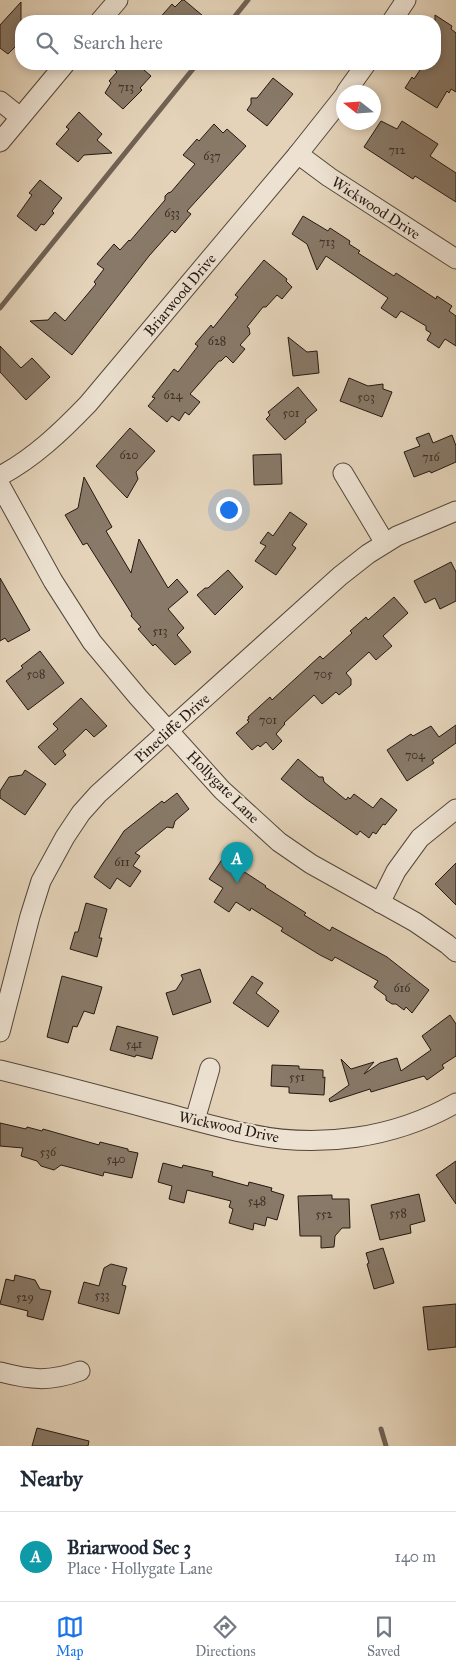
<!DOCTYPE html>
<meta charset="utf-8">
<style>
body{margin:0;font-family:"IM FELL Great Primer",serif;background:#f2f2f3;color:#1f2937}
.compass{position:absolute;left:336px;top:85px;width:45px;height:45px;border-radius:50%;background:#fff;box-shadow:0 2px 8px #0003;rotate:287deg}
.you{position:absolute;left:228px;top:509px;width:18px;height:18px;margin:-12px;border:4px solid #fff;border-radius:50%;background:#1a73e8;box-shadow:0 0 0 8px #1a73e833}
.badge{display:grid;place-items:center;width:32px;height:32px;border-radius:50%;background:#1a73e8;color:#fff;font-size:16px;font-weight:700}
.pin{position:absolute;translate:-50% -41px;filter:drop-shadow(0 1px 2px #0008)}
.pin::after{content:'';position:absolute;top:26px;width:18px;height:15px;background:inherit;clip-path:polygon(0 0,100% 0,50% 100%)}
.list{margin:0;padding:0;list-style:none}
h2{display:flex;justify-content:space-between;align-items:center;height:65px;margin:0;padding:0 20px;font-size:21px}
h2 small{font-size:16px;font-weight:400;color:#747a83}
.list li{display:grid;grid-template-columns:32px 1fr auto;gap:15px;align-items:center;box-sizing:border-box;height:90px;padding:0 20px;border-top:1px solid #e0e1e3}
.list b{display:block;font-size:19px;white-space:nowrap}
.list p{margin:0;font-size:16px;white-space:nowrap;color:#747a83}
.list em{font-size:16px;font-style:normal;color:#747a83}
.icon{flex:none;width:28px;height:28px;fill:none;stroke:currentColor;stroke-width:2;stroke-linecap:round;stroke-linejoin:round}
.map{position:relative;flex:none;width:456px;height:1446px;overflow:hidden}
.search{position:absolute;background:#fff;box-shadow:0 2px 8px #0003;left:15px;right:15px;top:15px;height:55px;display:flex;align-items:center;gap:12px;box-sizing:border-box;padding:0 18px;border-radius:20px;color:#747a83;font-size:19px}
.sheet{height:155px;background:#fff}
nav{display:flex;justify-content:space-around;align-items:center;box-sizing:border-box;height:70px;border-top:1px solid #e0e1e3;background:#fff;font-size:14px;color:#747a83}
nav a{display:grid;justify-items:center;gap:2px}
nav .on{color:#1a73e8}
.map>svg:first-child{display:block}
</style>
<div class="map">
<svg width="456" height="1446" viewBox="0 0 456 1446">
<rect width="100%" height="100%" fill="#e4d3b9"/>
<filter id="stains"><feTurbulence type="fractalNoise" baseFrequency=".004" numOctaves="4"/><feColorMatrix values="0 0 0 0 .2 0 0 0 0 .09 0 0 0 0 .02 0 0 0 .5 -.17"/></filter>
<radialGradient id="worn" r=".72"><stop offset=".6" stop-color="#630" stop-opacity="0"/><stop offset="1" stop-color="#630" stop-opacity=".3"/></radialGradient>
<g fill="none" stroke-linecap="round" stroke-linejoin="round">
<g stroke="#706254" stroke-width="5">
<polyline points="231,21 248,0"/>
<polyline points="0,308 197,64"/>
<polyline points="381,1429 386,1446"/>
</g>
</g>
<g fill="#887968" stroke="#241811">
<polygon points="182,0 184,0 209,21 157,21 172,4 175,7"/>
<polygon points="21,2 21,52 15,47 8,54 0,48 0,25"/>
<polygon points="435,15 452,26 451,29 456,33 456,92 451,89 449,93 447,91 437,108 405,88 412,77 414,79 424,64 435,64"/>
<polygon points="108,64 137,64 151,76 140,88 142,90 123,109 105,93 111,83 109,81 117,72"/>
<polygon points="273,78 293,94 267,126 247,110 251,104 251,98 257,98"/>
<polygon points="79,112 102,134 97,140 112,153 84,155 78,162 56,144 69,129 66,127"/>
<polygon points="381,121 397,129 402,121 438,144 430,156 456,173 456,202 415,176 413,179 364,147"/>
<polygon points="214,124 223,133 227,129 246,146 187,211 191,214 175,233 172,230 149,256 72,355 30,321 48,320 55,312 65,321 96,284 94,282 104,269 97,264 114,244 120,250 129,240 130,241 165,200 165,196 168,193 171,192 195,164 183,155 197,139 199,141"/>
<polygon points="40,180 62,198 52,211 54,213 44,225 41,224 36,231 17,216 32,195 29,193"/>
<polygon points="303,216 328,231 330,228 350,241 349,244 360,251 358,253 394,276 396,273 436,299 437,296 452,306 449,311 456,316 456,346 445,339 439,348 427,340 431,333 426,330 426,326 401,311 396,318 381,308 388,298 326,256 317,270 307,244 292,234"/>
<polygon points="264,260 287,279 286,281 292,287 282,299 277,295 266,307 263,307 247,327 249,328 250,334 240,345 245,349 233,363 226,356 221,361 219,361 190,394 200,402 189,415 185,412 179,421 172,416 167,422 148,406 155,398 152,397 174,369 178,372 198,346 195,344 211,325 213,328 238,297 235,295"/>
<polygon points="288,337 307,352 317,351 319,373 293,376"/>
<polygon points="0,346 21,368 32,358 50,377 26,400 0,372"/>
<polygon points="349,378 368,386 383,384 383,389 392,392 382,417 340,401"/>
<polygon points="298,387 317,410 305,420 306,422 285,440 266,419 270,415 268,412"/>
<polygon points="130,428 155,451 136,472 138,479 127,498 96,466"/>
<polygon points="429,433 433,443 452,435 456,446 456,462 431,473 430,471 414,477 404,452 420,446 416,438"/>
<polygon points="281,454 282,484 254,485 253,455"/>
<polygon points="84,477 112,527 106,531 131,573 139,539 168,588 177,579 188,592 168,609 184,628 177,635 191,652 175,665 155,644 153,646 138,629 141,627 131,616 132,614 87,543 83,545 65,515 78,508"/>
<polygon points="290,512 307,524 292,545 296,548 276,575 255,561 266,546 260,543 268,532 273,536"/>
<polygon points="451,562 456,572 456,601 440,609 435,598 425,603 414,581"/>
<polygon points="228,570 243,587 215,615 197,595 205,588 208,588"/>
<polygon points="0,578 30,630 8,642 5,638 0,641"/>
<polygon points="394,597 408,613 383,636 392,646 376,660 369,652 346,673 351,679 351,685 339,695 336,692 322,704 314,695 284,723 285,724 276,734 282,741 273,750 266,742 260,747 258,745 252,750 236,733 249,722 247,720 249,719 248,717 270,697 272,700 320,656 323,659 352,633 350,631 366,617 368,620"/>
<polygon points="40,651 64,683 28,710 6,681 23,668 21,666"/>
<polygon points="81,698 107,726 94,737 86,729 63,751 66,755 55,765 38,747 58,729 53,724"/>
<polygon points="456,725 456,743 432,760 434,763 407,781 387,750 411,734 413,736 431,726 439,737"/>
<polygon points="298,759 319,777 323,777 324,782 346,800 348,797 350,799 354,794 373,808 381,798 397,810 385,825 383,824 376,834 373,832 369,838 360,831 357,835 306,799 281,779"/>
<polygon points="25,770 46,784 25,815 0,798 0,791 9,777 22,775"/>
<polygon points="177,793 189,809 175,821 173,828 167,827 135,853 140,856 133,866 141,871 130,887 117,878 110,889 94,877 124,831 162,801 164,803"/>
<polygon points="223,858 266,886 265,887 306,913 304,915 330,931 332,927 387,957 429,990 412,1013 406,1007 404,1010 396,1004 392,1004 386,1000 386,996 374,987 378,981 335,957 332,961 320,955 281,931 283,928 251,908 250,911 236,902 229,912 214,902 223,888 209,879"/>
<polygon points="456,863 456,905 435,884"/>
<polygon points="86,903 107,909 99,938 102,938 97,957 70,949 75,932 78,932"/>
<polygon points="200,969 211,1002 173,1015 166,993 176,990 183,979 181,975"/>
<polygon points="62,976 102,987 94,1014 84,1011 77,1027 73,1026 68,1043 47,1037"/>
<polygon points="252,976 263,983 256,993 279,1011 268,1027 233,1003"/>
<polygon points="450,1015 456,1024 456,1056 442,1065 444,1068 427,1080 424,1076 371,1092 370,1089 330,1102 329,1099 349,1085 341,1059 351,1069 374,1062 364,1074 380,1063 397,1058 401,1071 431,1050 422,1036"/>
<polygon points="117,1026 158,1037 152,1059 136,1055 135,1057 110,1050"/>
<polygon points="272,1065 299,1066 299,1069 323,1070 323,1078 325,1077 324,1095 289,1093 289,1087 271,1086"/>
<polygon points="0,1123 26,1129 27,1127 42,1131 43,1129 99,1145 100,1142 128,1149 128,1151 138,1153 132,1178 104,1172 103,1176 61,1165 54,1170 41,1166 37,1161 21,1156 23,1148 0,1146"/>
<polygon points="456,1161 456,1204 436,1175"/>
<polygon points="163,1163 182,1168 183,1165 213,1172 212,1176 248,1186 249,1182 272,1188 271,1191 284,1195 277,1220 267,1217 265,1226 254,1223 253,1230 229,1223 233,1209 229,1207 231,1201 187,1190 184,1203 169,1199 172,1186 158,1182"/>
<polygon points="419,1194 425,1221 410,1225 411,1233 380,1240 371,1205"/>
<polygon points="332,1195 332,1199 349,1199 350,1228 342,1228 335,1236 334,1247 321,1248 321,1236 300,1236 298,1196"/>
<polygon points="383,1248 394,1283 374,1289 367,1264 369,1263 366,1253"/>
<polygon points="111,1264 127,1268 122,1285 126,1286 119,1314 78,1303 84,1282 99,1286 104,1268"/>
<polygon points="15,1275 35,1280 40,1289 51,1291 43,1320 27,1316 28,1311 0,1304 6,1279 14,1281"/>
<polygon points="456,1304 456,1347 428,1350 423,1307"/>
<polygon points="37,1428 89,1441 88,1446 32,1446"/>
</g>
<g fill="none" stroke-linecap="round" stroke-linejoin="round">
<defs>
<g id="minor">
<polyline points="100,21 118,0"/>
<polyline points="392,21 406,0"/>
<polyline points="346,92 366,64"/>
<polyline points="0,101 20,117"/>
<polyline points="0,142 65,64"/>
<polyline points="298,154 329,177 456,259"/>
<polyline points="343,473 385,543"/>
<path d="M0,476C34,458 62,431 88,404L298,154L344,96"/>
<polyline points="0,485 53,581 92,642 138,697 222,790 279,842 311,864 415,922 447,944 456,952"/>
<polyline points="380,903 396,871 420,838 456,809"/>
<polyline points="0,1032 30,916 41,881 65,837 81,813 98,794 340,576 368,554 397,536 456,511"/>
<path d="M0,1070C53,1083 106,1097 158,1111C189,1119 219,1128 250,1134C319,1149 395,1138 456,1103"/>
<polyline points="195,1120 210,1068"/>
<path d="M0,1372C30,1380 50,1382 80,1371"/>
</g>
</defs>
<use href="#minor" stroke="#54473b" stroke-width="21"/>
<use href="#minor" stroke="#ede2d2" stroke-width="19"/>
</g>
<g text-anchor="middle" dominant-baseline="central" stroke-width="4" stroke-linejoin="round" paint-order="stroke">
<g font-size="12" fill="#3d3027">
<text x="126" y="87">713</text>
<text x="397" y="150">712</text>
<text x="212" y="156">637</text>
<text x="172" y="213">633</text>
<text x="327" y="242">713</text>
<text x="217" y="341">628</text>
<text x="173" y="395">624</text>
<text x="366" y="397">503</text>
<text x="291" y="413">501</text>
<text x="129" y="455">620</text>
<text x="431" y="457">716</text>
<text x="160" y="631">513</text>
<text x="36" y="674">508</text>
<text x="323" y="674">705</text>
<text x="268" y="720">701</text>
<text x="415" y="755">704</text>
<text x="122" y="862">611</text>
<text x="402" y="988">616</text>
<text x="134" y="1044">541</text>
<text x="297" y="1077">551</text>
<text x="48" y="1152">536</text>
<text x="116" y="1159">540</text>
<text x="257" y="1201">548</text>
<text x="398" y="1213">558</text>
<text x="324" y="1214">552</text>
<text x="102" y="1295">533</text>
<text x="25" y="1297">529</text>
</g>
<g font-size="15" fill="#241811" stroke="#ede2d2">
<text transform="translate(376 208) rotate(33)">Wickwood Drive</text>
<text transform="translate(180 295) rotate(-50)">Briarwood Drive</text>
<text transform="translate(172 728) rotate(-42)">Pinecliffe Drive</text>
<text transform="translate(223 787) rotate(45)">Hollygate Lane</text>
<text transform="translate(229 1127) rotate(12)">Wickwood Drive</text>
</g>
</g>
<rect width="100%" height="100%" filter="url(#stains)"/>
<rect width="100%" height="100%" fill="url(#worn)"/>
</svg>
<svg class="compass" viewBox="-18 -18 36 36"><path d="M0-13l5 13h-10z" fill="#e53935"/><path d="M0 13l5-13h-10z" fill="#747a83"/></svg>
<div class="you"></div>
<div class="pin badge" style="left:237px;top:883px;background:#0f9aa8">A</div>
<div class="search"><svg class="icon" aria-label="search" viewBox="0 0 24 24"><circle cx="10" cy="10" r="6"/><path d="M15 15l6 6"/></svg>Search here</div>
</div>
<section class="sheet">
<h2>Nearby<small></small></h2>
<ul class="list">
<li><span class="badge" style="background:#0f9aa8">A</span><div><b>Briarwood Sec 3</b><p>Place · Hollygate Lane</p></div><em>140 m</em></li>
</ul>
</section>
<nav>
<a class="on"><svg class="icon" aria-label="map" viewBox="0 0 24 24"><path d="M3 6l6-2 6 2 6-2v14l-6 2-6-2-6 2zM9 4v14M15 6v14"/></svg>Map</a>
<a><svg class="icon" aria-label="directions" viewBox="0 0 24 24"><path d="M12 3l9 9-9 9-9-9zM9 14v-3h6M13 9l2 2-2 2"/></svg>Directions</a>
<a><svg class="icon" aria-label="saved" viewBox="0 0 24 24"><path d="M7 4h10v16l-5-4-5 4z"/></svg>Saved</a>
</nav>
